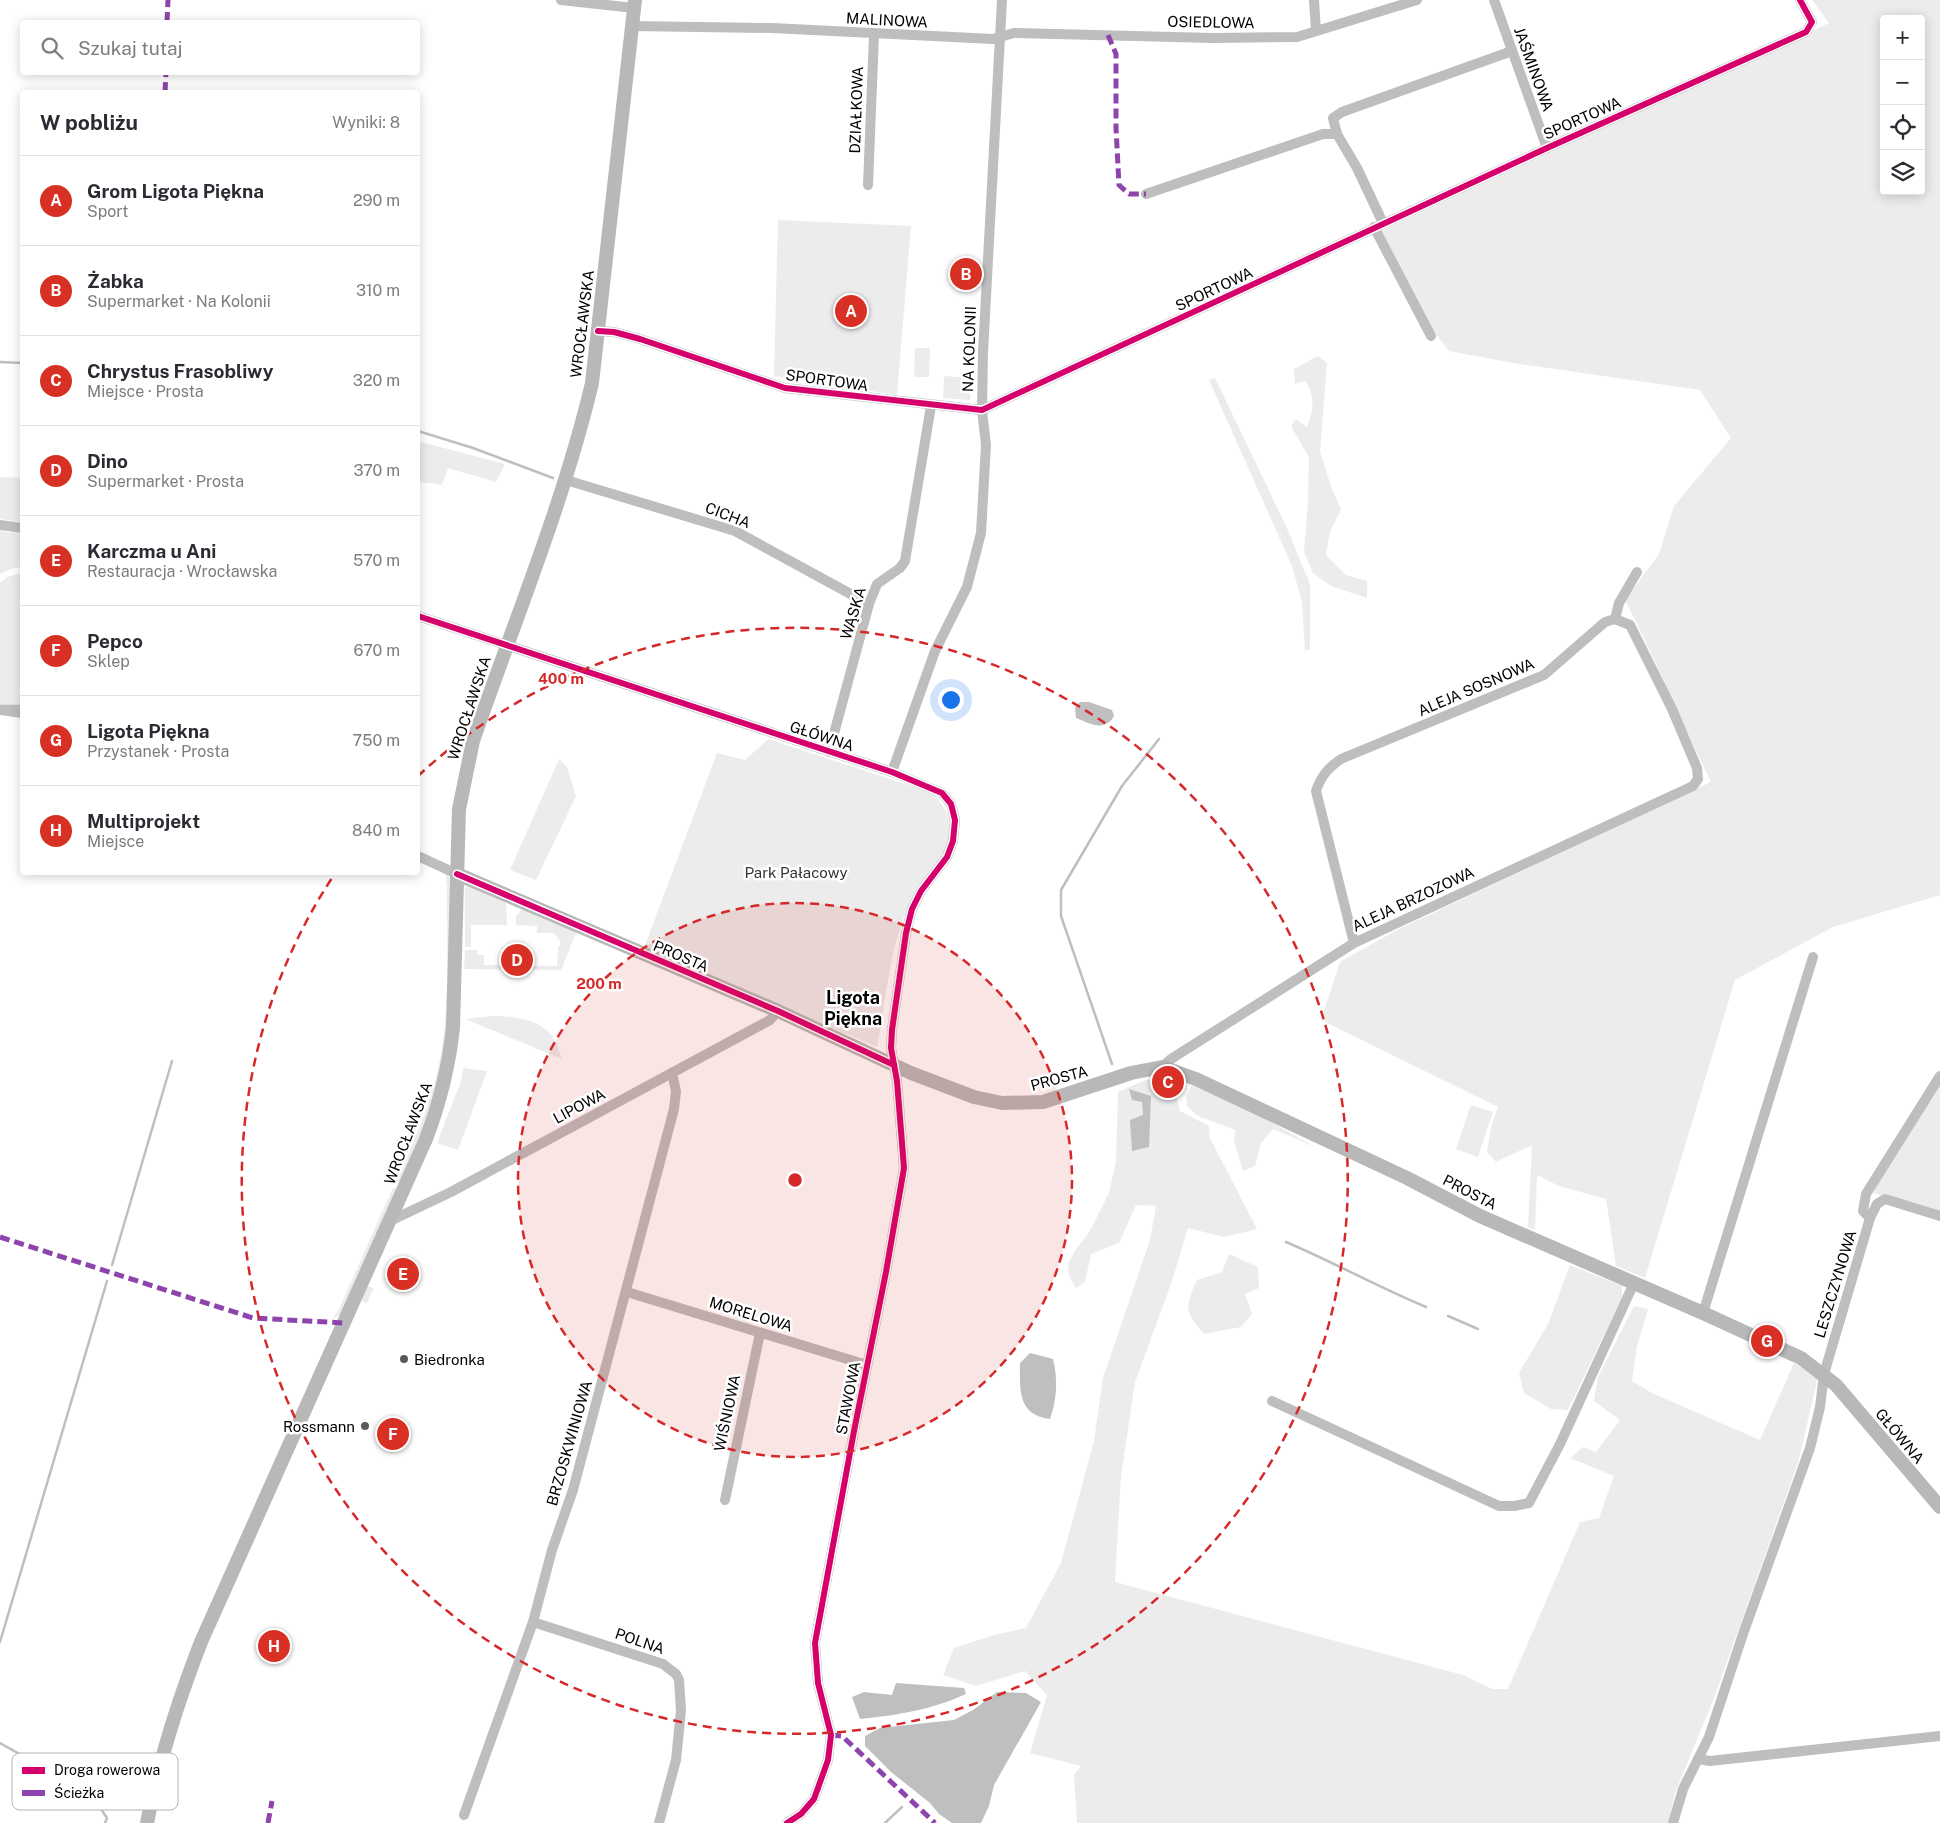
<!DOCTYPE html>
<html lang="pl">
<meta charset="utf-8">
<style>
body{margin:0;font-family:"Public Sans",sans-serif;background:#f7f7f7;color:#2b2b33}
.controls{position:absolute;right:15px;top:15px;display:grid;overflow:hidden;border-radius:5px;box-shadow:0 2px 12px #0003}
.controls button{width:45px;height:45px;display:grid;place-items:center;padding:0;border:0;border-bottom:1px solid #e1e1e2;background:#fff;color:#2b2b33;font:25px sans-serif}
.you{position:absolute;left:950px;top:699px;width:18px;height:18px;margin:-12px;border:4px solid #fff;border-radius:50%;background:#1a73e8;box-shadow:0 0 0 8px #1a73e833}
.badge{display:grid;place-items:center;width:32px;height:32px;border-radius:50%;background:#d93025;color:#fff;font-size:16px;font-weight:700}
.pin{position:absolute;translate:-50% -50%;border:2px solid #fff;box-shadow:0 1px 5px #0006}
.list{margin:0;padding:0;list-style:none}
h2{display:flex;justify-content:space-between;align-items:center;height:65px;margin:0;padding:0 20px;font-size:21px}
h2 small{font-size:16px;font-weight:400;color:#7c7c81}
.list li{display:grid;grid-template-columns:32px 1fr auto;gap:15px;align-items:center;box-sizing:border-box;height:90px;padding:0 20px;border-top:1px solid #e1e1e2}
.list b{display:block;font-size:19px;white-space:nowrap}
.list p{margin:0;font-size:16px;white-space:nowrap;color:#7c7c81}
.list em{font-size:16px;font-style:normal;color:#7c7c81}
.icon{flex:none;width:28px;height:28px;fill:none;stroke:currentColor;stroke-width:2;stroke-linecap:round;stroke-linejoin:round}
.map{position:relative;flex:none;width:1940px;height:1823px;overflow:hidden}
.search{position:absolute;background:#fff;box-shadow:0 2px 12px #0003;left:20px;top:20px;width:400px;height:55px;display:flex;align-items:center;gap:12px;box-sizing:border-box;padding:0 18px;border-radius:5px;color:#7c7c81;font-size:19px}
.panel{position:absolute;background:#fff;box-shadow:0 2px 12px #0003;left:20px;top:90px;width:400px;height:785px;border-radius:5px}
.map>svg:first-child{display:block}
</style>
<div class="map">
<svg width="1940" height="1823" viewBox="0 0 1940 1823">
<rect width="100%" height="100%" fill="#fff"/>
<g fill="#ececec" fill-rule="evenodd">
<path d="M1812,0H1940V895L1833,927L1735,980L1645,1278L1616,1266L1606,1199L1559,1186L1537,1175L1535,1230L1528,1227L1532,1145L1496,1162L1487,1152L1491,1127L1498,1107L1321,1020L1340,962L1397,930L1711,782C1681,721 1656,660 1625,600L1659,554L1674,506L1731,438L1700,390L1513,363L1449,351L1433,330L1381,231L1829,23ZM1884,19H1921V191H1884Z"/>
<polygon points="778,220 911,226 897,395 774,376"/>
<polygon points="915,348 930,348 929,377 914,377"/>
<path d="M1318,356L1327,363L1320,452L1332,489L1341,509L1330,532L1326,555L1346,575L1367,581V598L1331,586L1313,573L1304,552L1308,501L1309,457L1291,426L1296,419L1307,427C1313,412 1316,395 1305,381L1295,384L1294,369Z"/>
<polygon points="944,376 971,378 970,400 943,398"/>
<polygon points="1215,378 1286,526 1310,584 1310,649 1305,651 1302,602 1292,566 1209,380"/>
<polygon points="421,442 505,464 496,482 448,468 442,485 420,482 418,489 418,453"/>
<polygon points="0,477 22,478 22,522 0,519"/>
<polygon points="0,531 22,534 22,567 14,568 0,574"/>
<polygon points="22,573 22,709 0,707 0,583 7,577"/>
<path d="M768,739L933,793C942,805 951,814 951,830C951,857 926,873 914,895C891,935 886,1000 877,1047L644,948L717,753L745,760Z"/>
<polygon points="559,759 567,767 576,796 536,880 510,870"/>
<path d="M445,872L451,879C450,941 452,1004 442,1066C435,1107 416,1146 399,1184L396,1183C413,1144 430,1106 439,1064C451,1007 446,945 447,887Z"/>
<polygon points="469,886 506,901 507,925 471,925 471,947 465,947 465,888"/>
<polygon points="523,908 577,930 561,970 464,969 465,950 477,950 478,955 484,955 484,965 557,966 558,946 560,946 560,941 554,933 537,933 537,926 516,925 516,916"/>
<path d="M492,1016C511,1016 541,1019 553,1037C557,1043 559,1052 562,1059L465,1019Z"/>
<polygon points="463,1068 487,1071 458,1150 437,1143 461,1081"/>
<polygon points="1940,1076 1940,1214 1874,1193 1877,1180"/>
<polygon points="1145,1080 1172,1081 1180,1111 1209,1126 1210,1138 1257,1229 1224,1237 1188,1228 1171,1284 1135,1382 1121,1476 1115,1582 1463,1675 1492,1689 1508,1689 1580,1522 1599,1518 1614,1476 1570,1458 1583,1447 1596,1452 1620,1420 1594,1401 1598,1377 1634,1306 1648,1309 1637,1346 1632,1381 1652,1393 1760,1440 1794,1363 1818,1377 1798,1463 1713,1701 1675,1793 1668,1823 1077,1823 1074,1775 1081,1766 1030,1753 1047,1695 1025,1671 976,1686 943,1675 954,1648 994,1635 1026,1628 1061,1563 1094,1441 1103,1378 1150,1240 1156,1206 1136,1205 1119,1243 1091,1254 1085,1282 1076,1288 1069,1276 1068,1265 1074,1252 1090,1231 1109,1193 1116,1161 1118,1092"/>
<polygon points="1192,1085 1255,1113 1315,1147 1273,1129 1261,1143 1255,1166 1243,1171 1234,1141 1235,1130 1198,1116 1187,1106 1186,1096"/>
<polygon points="1471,1105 1493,1112 1478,1157 1456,1149"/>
<polygon points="393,1188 397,1189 339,1316 333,1318 339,1309"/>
<path d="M1229,1254L1258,1267L1259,1288L1245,1294L1252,1314L1241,1327L1204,1334C1184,1312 1185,1307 1197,1280L1222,1272Z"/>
<polygon points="1570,1265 1622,1286 1622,1297 1568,1410 1551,1409 1524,1393 1519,1373 1548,1324"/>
<polygon points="367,1286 374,1288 367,1303 365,1303 361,1299"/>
</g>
<g fill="#bfbfbf">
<path d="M1080,702H1089L1112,710L1114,716C1105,732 1090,724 1076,718L1075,708Z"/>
<polygon points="1129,1089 1151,1096 1149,1147 1132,1151 1130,1120 1143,1115 1142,1102 1132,1100"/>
<path d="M1030,1353L1053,1359C1058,1379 1057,1399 1050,1419C1017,1415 1020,1389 1020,1363Z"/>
<path d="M896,1683L964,1688L966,1694C931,1710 898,1715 860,1719L852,1697L864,1692L892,1695Z"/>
<polygon points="997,1692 1026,1693 1041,1702 994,1785 989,1806 981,1823 952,1823 939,1814 930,1803 891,1772 865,1746 865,1736 880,1728 954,1720 973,1710"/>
</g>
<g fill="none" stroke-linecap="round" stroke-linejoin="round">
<g stroke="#bfbfbf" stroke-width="2.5">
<polyline points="0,362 22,363"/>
<polyline points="418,431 473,448 553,478"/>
<polyline points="1,706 22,706"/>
<polyline points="1112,1064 1061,916 1061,890 1122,786 1159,739"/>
<path d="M1286,1242C1333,1262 1378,1287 1426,1307"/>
<polyline points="112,1265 172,1061"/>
<polyline points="1448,1316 1478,1329"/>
<polyline points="0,1642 107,1281"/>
<polyline points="0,1743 73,1784 94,1799 107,1818 105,1823"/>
<polyline points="885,1823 902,1807"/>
</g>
<g stroke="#bebebe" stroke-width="10">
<polyline points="561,0 634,8"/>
<polyline points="1314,0 1316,31"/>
<polyline points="1494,0 1547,148"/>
<polyline points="632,26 772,28 993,39 1014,33 1213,38 1297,37 1417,0"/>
<polyline points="1337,134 1357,168 1383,223"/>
<polyline points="868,185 874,35"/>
<polyline points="1146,194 1323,134 1337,134 1333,118 1342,112 1512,51"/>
<polyline points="1374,227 1431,336"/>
<polyline points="598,331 614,332 640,339 785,388 982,410 1547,148 1806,32 1812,22 1800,0"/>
<polyline points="566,480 735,531 869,604"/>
<polyline points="0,525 22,528"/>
<polyline points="418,616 892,772 942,793 951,804 955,820 953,841 947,857 921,891 912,909 906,933 892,1030 891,1048 897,1081 904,1168 886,1272 854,1431 815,1643 818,1683 831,1735 828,1760 814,1799 801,1814 787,1823"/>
<polyline points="1615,619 1619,603 1637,572"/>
<polyline points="0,710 22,713"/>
<polyline points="829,752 869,604 877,584 900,568 905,561 931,406"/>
<polyline points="892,772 935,651 967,587 981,533 986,445 982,410 983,352 1002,0"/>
<polyline points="418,856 457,874"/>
<path d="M1162,1067L1171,1059L1354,943L1693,786L1698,779L1697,768L1672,709L1630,625L1615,619L1605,622L1544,675L1341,759C1328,768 1321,776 1316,791L1354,943"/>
<polyline points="1870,1218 1877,1204 1885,1199 1940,1216"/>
<polyline points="390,1221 451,1192 770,1020 778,1011"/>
<polyline points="627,1292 867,1365"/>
<polyline points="1703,1313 1813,957"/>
<polyline points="1272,1401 1499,1506 1514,1506 1529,1503 1560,1444 1634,1283"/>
<polyline points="725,1500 760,1333"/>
<polyline points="533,1622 663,1664 676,1674 679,1680 681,1710 676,1760 659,1823"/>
<polyline points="1698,1759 1710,1761 1940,1736"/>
<polyline points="464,1815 533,1622 552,1550 573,1490 674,1109 676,1091 672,1073"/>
<polyline points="1673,1823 1683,1789 1709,1737 1744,1631 1810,1448 1820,1407 1824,1374 1870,1218 1863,1211 1866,1194 1940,1076"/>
</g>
<g stroke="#b8b8b8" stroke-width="14">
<polyline points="457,874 778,1011 911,1073 974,1097 1002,1103 1043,1102 1131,1073 1162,1067 1196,1079 1407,1178 1480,1216 1703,1313 1801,1358 1836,1385 1940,1507"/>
<path d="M147,1823C159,1760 178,1701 201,1642L426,1139C440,1102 449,1067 453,1027L459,809L473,741C514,622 563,505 592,383L635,0"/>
</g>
<g stroke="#8e44ad" stroke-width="5" stroke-dasharray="10 5" stroke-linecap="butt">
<polyline points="167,22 168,0"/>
<polyline points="1108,35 1116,54 1116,128 1119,185 1129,194 1146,194"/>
<polyline points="165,92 166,72"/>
<polyline points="0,1237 253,1318 344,1323"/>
<polyline points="831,1735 842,1736 935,1823"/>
<polyline points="268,1823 272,1801"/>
</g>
<defs>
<g id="cycleway">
<polyline points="598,331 614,332 640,339 785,388 982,410 1547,148 1806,32 1812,22 1800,0"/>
<polyline points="418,616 892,772 942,793 951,804 955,820 953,841 947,857 921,891 912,909 906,933 892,1030 891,1048 897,1081 904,1168 886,1272 854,1431 815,1643 818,1683 831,1735 828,1760 814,1799 801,1814 787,1823"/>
<polyline points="457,874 778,1011 894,1065"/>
</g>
</defs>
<use href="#cycleway" stroke="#fff" stroke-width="9"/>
<use href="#cycleway" stroke="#d6006c" stroke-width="6"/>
</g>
<circle cx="795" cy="1180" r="277" fill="#d62828" fill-opacity=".12"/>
<g fill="none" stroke="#d62828" stroke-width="2.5" stroke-dasharray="9 6">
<circle cx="795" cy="1180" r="277"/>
<path d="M418 776A553 553 0 1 1 334 875"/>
</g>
<g fill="#595959" stroke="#fff" stroke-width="2">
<circle cx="404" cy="1359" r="5"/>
<circle cx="365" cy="1426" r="5"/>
</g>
<g text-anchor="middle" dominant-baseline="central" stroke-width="5" stroke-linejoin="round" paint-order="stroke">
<g font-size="15" fill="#000" stroke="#fff">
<text transform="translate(887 20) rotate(3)">MALINOWA</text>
<text transform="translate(1211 22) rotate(1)">OSIEDLOWA</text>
<text transform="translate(1534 69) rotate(70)">JAŚMINOWA</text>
<text transform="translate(856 110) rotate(-88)">DZIAŁKOWA</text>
<text transform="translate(1582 118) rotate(-24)">SPORTOWA</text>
<text transform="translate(1214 289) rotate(-25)">SPORTOWA</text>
<text transform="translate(582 324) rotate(-83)">WROCŁAWSKA</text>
<text transform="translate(969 349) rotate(-88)">NA KOLONII</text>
<text transform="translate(827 380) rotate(8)">SPORTOWA</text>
<text transform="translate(728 515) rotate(21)">CICHA</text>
<text transform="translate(853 613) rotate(-73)">WĄSKA</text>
<text transform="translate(1476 687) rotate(-23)">ALEJA SOSNOWA</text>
<text transform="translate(469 708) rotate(-72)">WROCŁAWSKA</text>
<text transform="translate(822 736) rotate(18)">GŁÓWNA</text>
<text transform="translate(1413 899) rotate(-25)">ALEJA BRZOZOWA</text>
<text transform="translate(681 956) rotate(23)">PROSTA</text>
<text transform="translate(1059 1078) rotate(-15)">PROSTA</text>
<text transform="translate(579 1106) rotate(-28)">LIPOWA</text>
<text transform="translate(408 1133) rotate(-69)">WROCŁAWSKA</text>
<text transform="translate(1470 1192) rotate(27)">PROSTA</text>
<text transform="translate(1835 1284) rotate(-73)">LESZCZYNOWA</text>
<text transform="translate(751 1314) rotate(17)">MORELOWA</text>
<text transform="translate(848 1398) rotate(-79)">STAWOWA</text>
<text transform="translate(727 1413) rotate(-78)">WIŚNIOWA</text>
<text transform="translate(1900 1436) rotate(50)">GŁÓWNA</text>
<text transform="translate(569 1443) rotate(-74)">BRZOSKWINIOWA</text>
<text transform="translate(640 1641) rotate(19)">POLNA</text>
</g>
<g font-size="15" fill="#333" stroke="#fff">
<text x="796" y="872">Park Pałacowy</text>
</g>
<g font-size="15" fill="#000" stroke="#fff" text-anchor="start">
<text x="414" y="1359">Biedronka</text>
<text x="355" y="1426" text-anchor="end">Rossmann</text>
</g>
<g font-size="18" font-weight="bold" fill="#000" stroke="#fff">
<text x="853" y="997">Ligota<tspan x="853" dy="21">Piękna</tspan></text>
</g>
</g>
<rect x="12" y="1753" width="166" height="57" rx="8" fill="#fff" stroke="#b2b2b2" stroke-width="1"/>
<rect x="22" y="1767" width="23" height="7" fill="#d6006c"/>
<rect x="22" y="1790" width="23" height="6" fill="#8e44ad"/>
<g font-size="14" fill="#000">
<text x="54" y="1775">Droga rowerowa</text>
<text x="54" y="1798">Ścieżka</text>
</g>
<circle cx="795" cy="1180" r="8" fill="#d62828" stroke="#fff" stroke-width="2.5"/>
<g font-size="15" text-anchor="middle" font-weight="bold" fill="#d62828" stroke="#fff" stroke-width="5" stroke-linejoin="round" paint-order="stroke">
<text x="561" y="684">400 m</text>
<text x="599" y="989">200 m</text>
</g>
</svg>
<div class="controls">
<button>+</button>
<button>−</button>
<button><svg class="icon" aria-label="locate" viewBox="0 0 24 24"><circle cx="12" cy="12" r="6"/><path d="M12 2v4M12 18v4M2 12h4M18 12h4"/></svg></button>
<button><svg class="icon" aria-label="layers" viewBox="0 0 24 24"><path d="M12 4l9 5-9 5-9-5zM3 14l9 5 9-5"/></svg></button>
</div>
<div class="you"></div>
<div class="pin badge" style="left:851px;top:311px">A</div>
<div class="pin badge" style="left:966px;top:274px">B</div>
<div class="pin badge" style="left:1168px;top:1082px">C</div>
<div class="pin badge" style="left:517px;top:960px">D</div>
<div class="pin badge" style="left:403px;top:1274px">E</div>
<div class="pin badge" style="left:393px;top:1434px">F</div>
<div class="pin badge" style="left:1767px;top:1341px">G</div>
<div class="pin badge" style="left:274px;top:1646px">H</div>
<div class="search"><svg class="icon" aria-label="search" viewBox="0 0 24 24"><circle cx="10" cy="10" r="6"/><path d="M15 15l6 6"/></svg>Szukaj tutaj</div>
<section class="panel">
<h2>W pobliżu<small>Wyniki: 8</small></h2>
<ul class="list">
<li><span class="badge">A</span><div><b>Grom Ligota Piękna</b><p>Sport</p></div><em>290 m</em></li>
<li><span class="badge">B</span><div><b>Żabka</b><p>Supermarket · Na Kolonii</p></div><em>310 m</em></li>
<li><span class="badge">C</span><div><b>Chrystus Frasobliwy</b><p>Miejsce · Prosta</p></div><em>320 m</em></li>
<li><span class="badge">D</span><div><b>Dino</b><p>Supermarket · Prosta</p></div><em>370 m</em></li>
<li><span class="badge">E</span><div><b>Karczma u Ani</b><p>Restauracja · Wrocławska</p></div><em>570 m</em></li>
<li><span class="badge">F</span><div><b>Pepco</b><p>Sklep</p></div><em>670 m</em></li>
<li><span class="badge">G</span><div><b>Ligota Piękna</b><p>Przystanek · Prosta</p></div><em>750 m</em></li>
<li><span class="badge">H</span><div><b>Multiprojekt</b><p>Miejsce</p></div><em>840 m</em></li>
</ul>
</section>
</div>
